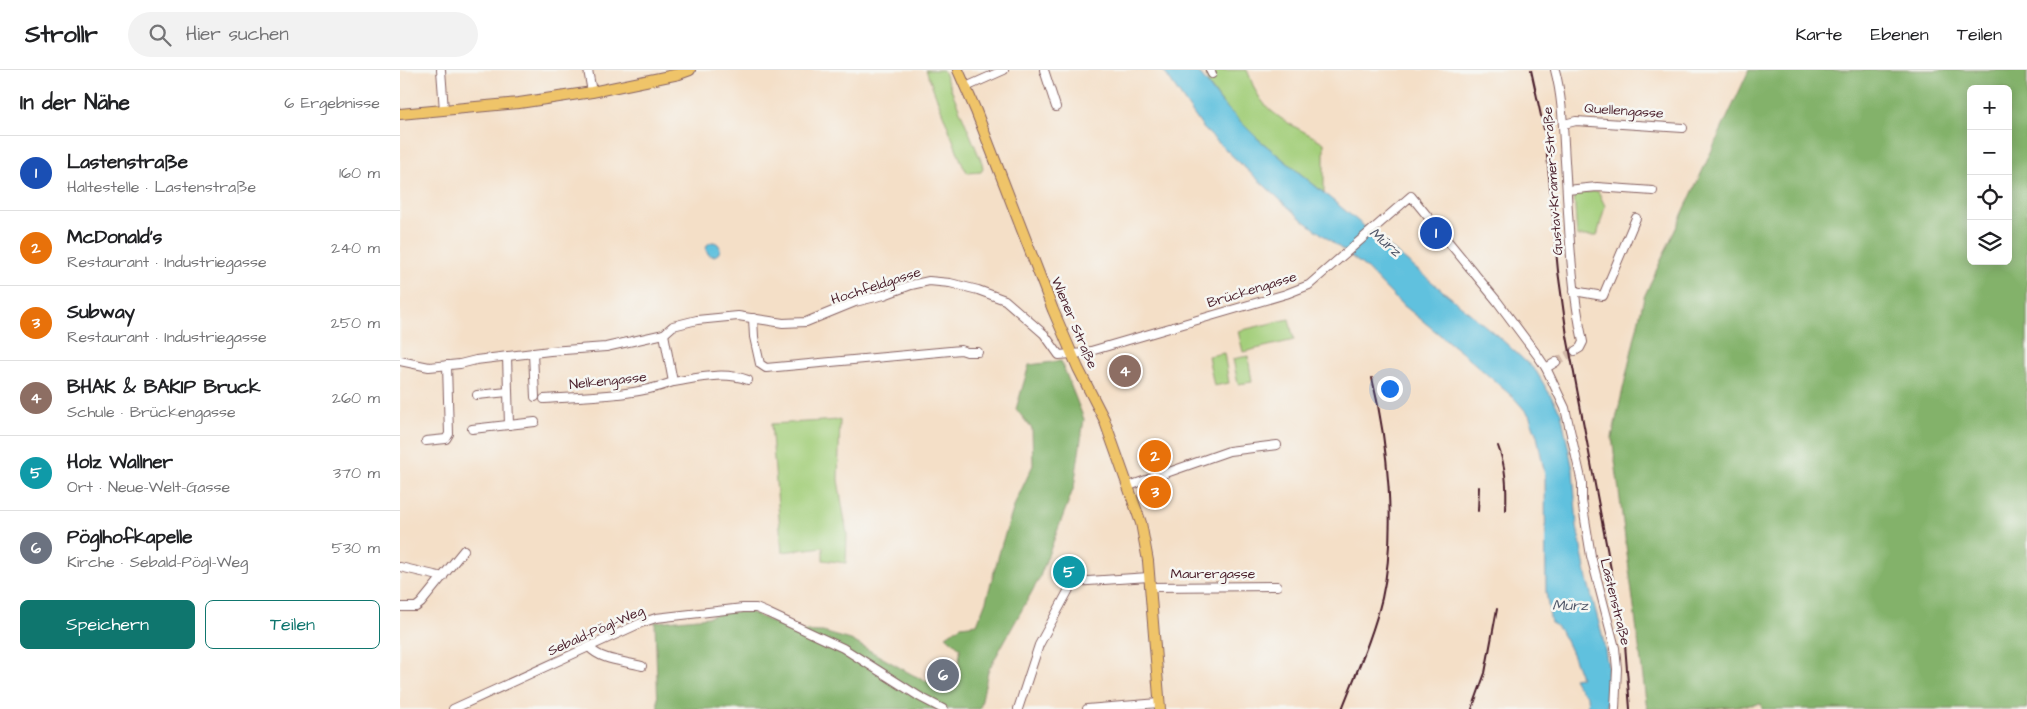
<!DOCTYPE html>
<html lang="de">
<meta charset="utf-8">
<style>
body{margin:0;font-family:"Architects Daughter",sans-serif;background:#f2f2f2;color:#202124}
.controls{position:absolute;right:15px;top:15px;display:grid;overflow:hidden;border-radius:8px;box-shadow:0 2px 12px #0003}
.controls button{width:45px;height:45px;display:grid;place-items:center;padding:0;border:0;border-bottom:1px solid #e0e0e0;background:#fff;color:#202124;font:25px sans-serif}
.you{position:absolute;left:989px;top:318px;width:18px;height:18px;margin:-12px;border:4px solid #fff;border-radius:50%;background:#1a73e8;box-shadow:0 0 0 8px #1a73e833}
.badge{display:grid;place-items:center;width:32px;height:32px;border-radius:50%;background:#0f766e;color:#fff;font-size:16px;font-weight:700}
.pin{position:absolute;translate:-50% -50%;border:2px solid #fff;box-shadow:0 1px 5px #0006}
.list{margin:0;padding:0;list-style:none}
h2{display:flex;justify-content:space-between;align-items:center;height:65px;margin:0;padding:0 20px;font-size:21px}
h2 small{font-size:16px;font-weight:400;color:#757577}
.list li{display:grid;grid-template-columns:32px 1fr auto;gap:15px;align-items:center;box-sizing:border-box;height:75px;padding:0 20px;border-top:1px solid #e0e0e0}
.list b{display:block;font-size:19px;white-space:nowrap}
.list p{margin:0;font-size:16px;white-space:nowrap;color:#757577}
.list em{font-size:16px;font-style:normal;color:#757577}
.actions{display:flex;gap:10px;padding:15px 20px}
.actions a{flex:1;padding:11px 0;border:1px solid #0f766e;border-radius:8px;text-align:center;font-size:18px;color:#0f766e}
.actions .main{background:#0f766e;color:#fff}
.icon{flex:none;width:28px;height:28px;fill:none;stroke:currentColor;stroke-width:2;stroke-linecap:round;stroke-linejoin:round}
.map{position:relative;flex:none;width:1627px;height:639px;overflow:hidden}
header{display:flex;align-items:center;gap:30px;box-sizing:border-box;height:70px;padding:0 25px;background:#fff;border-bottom:1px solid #e0e0e0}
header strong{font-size:24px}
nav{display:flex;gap:28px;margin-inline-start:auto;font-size:18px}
.search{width:350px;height:45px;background:#f2f2f2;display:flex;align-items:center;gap:12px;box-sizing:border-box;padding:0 18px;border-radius:28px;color:#757577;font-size:19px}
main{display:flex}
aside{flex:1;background:#fff}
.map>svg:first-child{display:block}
</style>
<header>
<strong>Strollr</strong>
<div class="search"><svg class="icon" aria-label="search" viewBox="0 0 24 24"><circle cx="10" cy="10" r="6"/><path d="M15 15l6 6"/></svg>Hier suchen</div>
<nav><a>Karte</a><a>Ebenen</a><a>Teilen</a></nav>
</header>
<main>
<aside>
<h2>In der Nähe<small>6 Ergebnisse</small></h2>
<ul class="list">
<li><span class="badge" style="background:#1a4fb4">1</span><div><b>Lastenstraße</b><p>Haltestelle · Lastenstraße</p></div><em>160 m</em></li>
<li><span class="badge" style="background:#e8710a">2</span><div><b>McDonald's</b><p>Restaurant · Industriegasse</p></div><em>240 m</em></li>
<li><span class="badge" style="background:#e8710a">3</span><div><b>Subway</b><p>Restaurant · Industriegasse</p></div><em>250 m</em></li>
<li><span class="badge" style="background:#8d6e63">4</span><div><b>BHAK &amp; BAKIP Bruck</b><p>Schule · Brückengasse</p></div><em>260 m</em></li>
<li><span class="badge" style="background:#0f9aa8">5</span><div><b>Holz Wallner</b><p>Ort · Neue-Welt-Gasse</p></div><em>370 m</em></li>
<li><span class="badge" style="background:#6b7280">6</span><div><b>Pöglhofkapelle</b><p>Kirche · Sebald-Pögl-Weg</p></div><em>530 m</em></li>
</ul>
<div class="actions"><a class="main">Speichern</a><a>Teilen</a></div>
</aside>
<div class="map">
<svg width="1627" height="639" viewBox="0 0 1627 639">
<rect width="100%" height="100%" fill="#f6f6f2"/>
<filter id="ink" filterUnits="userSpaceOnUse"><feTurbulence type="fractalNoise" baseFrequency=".02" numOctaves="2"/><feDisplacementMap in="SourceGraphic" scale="10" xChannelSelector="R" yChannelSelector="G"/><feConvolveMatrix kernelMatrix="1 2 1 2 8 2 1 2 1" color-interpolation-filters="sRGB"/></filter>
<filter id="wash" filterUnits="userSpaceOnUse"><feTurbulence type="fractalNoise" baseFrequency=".0096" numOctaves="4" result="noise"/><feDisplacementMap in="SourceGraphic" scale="20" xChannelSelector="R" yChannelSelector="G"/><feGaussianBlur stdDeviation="1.12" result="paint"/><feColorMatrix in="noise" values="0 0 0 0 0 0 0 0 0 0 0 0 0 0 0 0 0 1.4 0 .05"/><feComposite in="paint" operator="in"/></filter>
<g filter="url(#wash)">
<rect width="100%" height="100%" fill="#f4dfc7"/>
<g fill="#a4cf7b" stroke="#777753">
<polygon points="526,0 543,0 582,93 583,99 581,102 568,103 563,96"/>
<path d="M805,0H847C851,8 853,18 858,25C872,49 902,59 924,73V123L857,68L822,33L809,15Z"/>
<polygon points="1198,121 1205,136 1197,166 1177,166 1174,124"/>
<polygon points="889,249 894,270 843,282 838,261"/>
<polygon points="824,283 829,313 814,316 808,286"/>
<polygon points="848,286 852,312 838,314 833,289"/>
<polygon points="440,350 438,410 447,464 446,493 423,490 423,477 382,482 371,354"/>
</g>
<g fill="#83b26b" stroke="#66684b" fill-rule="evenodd">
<path d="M1349,0H1627V639H1362L1361,634L1306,639H1247L1212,367L1244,227ZM1571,19H1608V191H1571Z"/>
<polygon points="661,291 684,349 674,417 639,509 588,601 580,639 258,639 255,552 309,547 322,542 350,542 391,561 423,562 451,570 513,605 545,619 558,614 560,578 546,566 561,556 577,554 586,531 602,473 616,431 633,395 632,359 616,339 629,295"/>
</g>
<g fill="#60c1de" stroke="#557084">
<path d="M763,0H797L822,33L857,68L1100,268L1136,301L1161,343L1173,400L1177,456L1187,509L1202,564L1208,596L1207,639H1188L1187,626L1178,617L1173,608L1181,607C1176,594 1163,556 1151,553L1146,522L1145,405L1137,366L1129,345L1115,329L1066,286L997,230L965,197L898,146L843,96L803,58Z"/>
<circle cx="313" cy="179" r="7"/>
</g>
</g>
<g filter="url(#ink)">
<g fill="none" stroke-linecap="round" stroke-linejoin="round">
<polyline stroke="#d2b9a8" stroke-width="8" stroke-dasharray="8 4" stroke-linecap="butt" points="1156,292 1175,281"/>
<defs>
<g id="minor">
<polyline points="41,0 44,40"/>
<polyline points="188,0 192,22"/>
<polyline points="644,0 656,37"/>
<polyline points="810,0 812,4"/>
<path d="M1155,0C1163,30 1163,60 1165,91C1169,152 1170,212 1183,272L1180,278L1175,281"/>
<polyline points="566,17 604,0"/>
<polyline points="1164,54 1176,51 1283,58"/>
<polyline points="1167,120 1197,117 1253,121"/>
<polyline points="1174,221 1203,226 1236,148"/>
<polyline points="353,248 354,267 360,294 366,298 561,280 567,282 578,282"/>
<path d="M264,264L273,312C298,308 323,301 348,310"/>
<polyline points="133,283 135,327"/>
<polyline points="107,286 109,355"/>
<polyline points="0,291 29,297 60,294 76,290 150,281 206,277 264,264 273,256 297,250 338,246 383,253 406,252 455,232 484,225 511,215 529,211 550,213 578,220 605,230 644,264 659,285 684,283 886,224 909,215 1011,126 1097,231 1138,286 1146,298 1165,338 1182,413 1182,431 1191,486 1215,578 1217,599 1215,639"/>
<polyline points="1146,298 1156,292"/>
<polyline points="77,325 108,322"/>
<path d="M144,329C187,326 232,327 273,312"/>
<polyline points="72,359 135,352"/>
<polyline points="26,371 46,369 49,364 47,295"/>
<polyline points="729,416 829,381 877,375"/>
<polyline points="0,497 43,507"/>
<polyline points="750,517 877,516"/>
<polyline points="0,537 16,537 21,533 64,480"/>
<path d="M189,577C201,591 225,591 242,596"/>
<polyline points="53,639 241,553 256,548 343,538 356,538 368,543 443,578 520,627 543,639"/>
<polyline points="618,639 639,575 673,512 749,507"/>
<polyline points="687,639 759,633"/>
</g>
<g id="major">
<polyline points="558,0 576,41 653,240 678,298 704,349 741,453 748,491 760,639"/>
<polyline points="0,44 119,33 192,22 279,4 290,0"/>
</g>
</defs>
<use href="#minor" stroke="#866262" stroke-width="10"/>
<use href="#major" stroke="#866262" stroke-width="12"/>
<use href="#minor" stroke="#fff" stroke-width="8"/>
<use href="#major" stroke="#efc469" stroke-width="10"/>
<g stroke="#4a1f2b" stroke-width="2">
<polyline points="1131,0 1145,64 1158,201 1167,266 1225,574 1230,639"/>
<path d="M1098,376C1106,397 1107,417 1106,440"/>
<polyline points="1078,441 1079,417"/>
<path d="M942,639C956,603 973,566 982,528C997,462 988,374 972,308"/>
<polyline points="1072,639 1085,603 1097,539"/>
</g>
</g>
</g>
<g text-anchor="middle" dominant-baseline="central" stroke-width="5" stroke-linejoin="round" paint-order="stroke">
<g font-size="14" fill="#4a1f2b" stroke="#f6f6f2">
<text transform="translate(1224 41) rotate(4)">Quellengasse</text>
<text transform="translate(1153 111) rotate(-94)">Gustav-Kramer-Straße</text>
<text transform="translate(476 216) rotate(-18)">Hochfeldgasse</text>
<text transform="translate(852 220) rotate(-17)">Brückengasse</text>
<text transform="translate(674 253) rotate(67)">Wiener Straße</text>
<text transform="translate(208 311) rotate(-6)">Nelkengasse</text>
<text x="813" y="504">Maurergasse</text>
<text transform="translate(1215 532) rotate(76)">Lastenstraße</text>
<text transform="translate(196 561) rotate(-24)">Sebald-Pögl-Weg</text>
</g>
<g font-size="15" font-style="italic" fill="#52586a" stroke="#f6f6f2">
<text transform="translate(985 172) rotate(40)">Mürz</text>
<text x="1170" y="535">Mürz</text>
</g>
</g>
</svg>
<div class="controls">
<button>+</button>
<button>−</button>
<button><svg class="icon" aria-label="locate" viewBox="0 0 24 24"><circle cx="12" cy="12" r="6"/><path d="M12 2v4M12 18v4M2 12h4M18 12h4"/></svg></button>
<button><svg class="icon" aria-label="layers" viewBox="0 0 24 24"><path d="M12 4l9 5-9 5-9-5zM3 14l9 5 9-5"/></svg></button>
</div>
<div class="you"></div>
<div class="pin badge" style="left:1036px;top:163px;background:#1a4fb4">1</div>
<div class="pin badge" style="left:755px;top:386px;background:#e8710a">2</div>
<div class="pin badge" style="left:755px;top:422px;background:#e8710a">3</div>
<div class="pin badge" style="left:725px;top:301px;background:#8d6e63">4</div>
<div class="pin badge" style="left:669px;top:502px;background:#0f9aa8">5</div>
<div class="pin badge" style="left:543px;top:605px;background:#6b7280">6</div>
</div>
</main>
